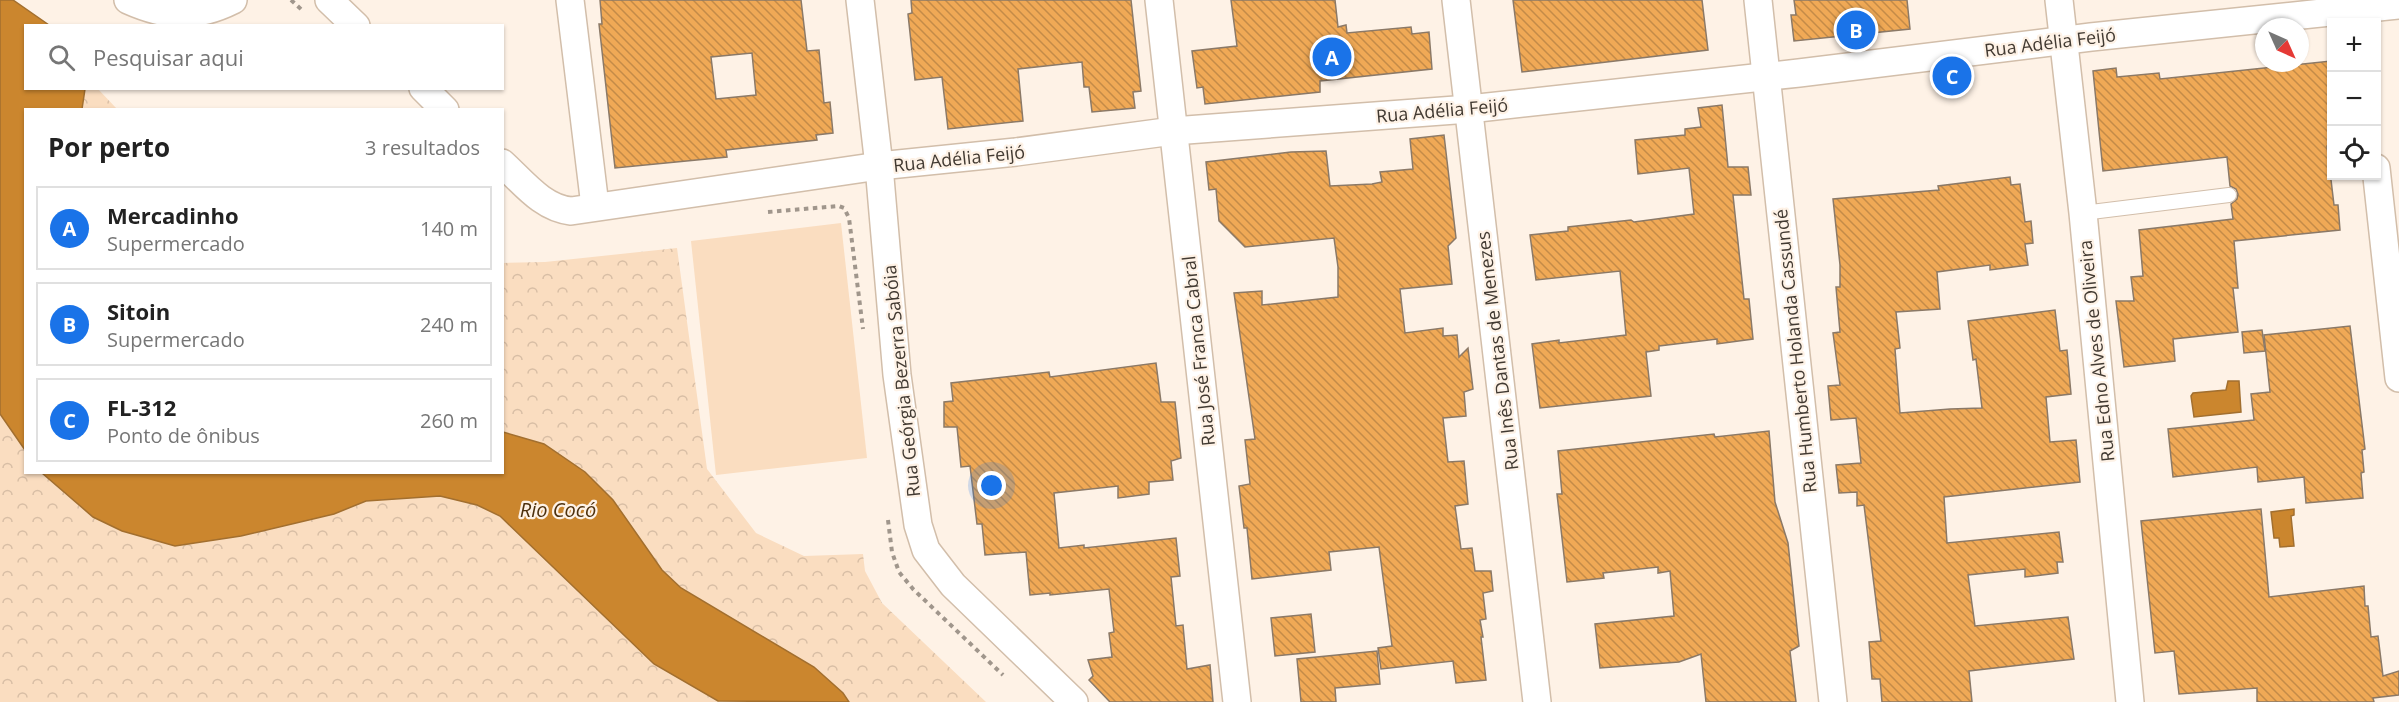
<!DOCTYPE html>
<html lang="pt">
<meta charset="utf-8">
<style>
body{margin:0;font-family:"Open Sans",sans-serif;background:#f2f2f2;color:#222}
.controls{position:absolute;right:18px;top:18px;display:grid;overflow:hidden;border-radius:0px;box-shadow:0 2px 4px #0004}
.controls button{width:54px;height:54px;display:grid;place-items:center;padding:0;border:0;border-bottom:2px solid #e0e0e0;background:#fff;color:#222;font:30px sans-serif}
.compass{position:absolute;left:2255px;top:18px;width:54px;height:54px;border-radius:50%;background:#fff;box-shadow:0 2px 4px #0004;rotate:135deg}
.you{position:absolute;left:992px;top:486px;width:21px;height:21px;margin:-15px;border:4px solid #fff;border-radius:50%;background:#1a73e8;box-shadow:0 0 0 9px #1a73e833}
.badge{display:grid;place-items:center;width:39px;height:39px;border-radius:50%;background:#1a73e8;color:#fff;font-size:20px;font-weight:700}
.pin{position:absolute;translate:-50% -50%;border:3px solid #fff;box-shadow:0 2px 6px #0006}
.list{margin:0;padding:0;list-style:none}
h2{display:flex;justify-content:space-between;align-items:center;height:78px;margin:0;padding:0 24px;font-size:26px}
h2 small{font-size:20px;font-weight:400;color:#767676}
.list li{display:grid;grid-template-columns:39px 1fr auto;gap:18px;align-items:center;box-sizing:border-box;height:84px;margin:0 12px 12px;padding:0 12px;border:2px solid #e0e0e0;border-radius:0px}
.list b{display:block;font-size:22px;white-space:nowrap}
.list p{margin:0;font-size:20px;white-space:nowrap;color:#767676}
.list em{font-size:20px;font-style:normal;color:#767676}
.icon{flex:none;width:33px;height:33px;fill:none;stroke:currentColor;stroke-width:2;stroke-linecap:round;stroke-linejoin:round}
.map{position:relative;flex:none;width:2399px;height:702px;overflow:hidden}
.search{position:absolute;background:#fff;box-shadow:0 2px 4px #0004;left:24px;top:24px;width:480px;height:66px;display:flex;align-items:center;gap:15px;box-sizing:border-box;padding:0 21px;border-radius:0px;color:#767676;font-size:22px}
.panel{position:absolute;background:#fff;box-shadow:0 2px 4px #0004;left:24px;top:108px;width:480px;height:366px;border-radius:0px}
.map>svg:first-child{display:block}
</style>
<div class="map">
<svg width="2399" height="702" viewBox="0 0 2399 702">
<defs>
<pattern id="forest-crowns" width="20" height="18" patternUnits="userSpaceOnUse" patternTransform="scale(1.5)"><rect width="20" height="18" fill="#faddc0"/><path d="M2 6a3 3 0 1 1 6 0M12 15a3 3 0 1 1 6 0" fill="none" stroke="#d8bea5"/></pattern>
<pattern id="building-back-hatch" width="6" height="6" patternUnits="userSpaceOnUse" patternTransform="scale(1.5)"><rect width="6" height="6" fill="#f0a956"/><path d="M-1 5l2 2M0 0l6 6M5-1l2 2" fill="none" stroke="#c48b48"/></pattern>
</defs>
<rect width="100%" height="100%" fill="#fef2e6"/>
<g fill="url(#forest-crowns)">
<polygon points="85,88 98,89 117,109 82,109"/>
<polygon points="677,248 707,469 756,533 804,556 863,554 865,571 882,603 986,702 849,702 843,693 814,667 681,588 662,570 585,472 544,444 503,432 502,263 545,262"/>
<polygon points="0,414 25,450 26,472 42,473 93,517 175,546 241,536 334,514 366,501 440,496 477,505 500,516 654,664 720,702 0,702"/>
</g>
<polygon fill="#faddc0" points="841,223 867,458 716,475 691,241"/>
<g fill="#cb862e" stroke="#a26f2f" stroke-width="1.5">
<polygon points="0,0 13,0 49,25 26,26 26,88 85,89 82,109 26,110 25,450 0,414"/>
<polygon points="2228,381 2239,381 2241,412 2194,417 2191,396 2193,393 2226,390"/>
<polygon points="503,432 544,444 585,472 613,500 662,570 681,588 814,667 843,693 849,702 718,701 654,664 500,516 477,505 440,496 366,501 334,514 241,536 175,546 122,531 93,517 42,473 502,472"/>
<polygon points="2294,509 2294,515 2291,516 2294,546 2280,547 2279,538 2274,538 2271,512"/>
</g>
<g fill="url(#building-back-hatch)" stroke="#8b7967" stroke-width="1.5" fill-rule="evenodd">
<path d="M600,0H801L807,51L819,50L824,103L830,102L833,133L816,135L817,140L726,150L727,157L615,168L599,24H602ZM752,53L756,95L716,99L711,57Z"/>
<polygon points="911,0 1131,0 1141,91 1133,92 1135,108 1092,112 1089,87 1084,87 1082,62 1018,69 1023,121 948,129 942,77 915,80 908,14 912,13"/>
<polygon points="1231,0 1335,0 1338,27 1346,25 1347,33 1411,27 1412,34 1429,32 1432,69 1320,81 1320,92 1205,104 1203,87 1197,88 1192,51 1237,46"/>
<polygon points="1513,0 1702,0 1708,50 1522,72"/>
<polygon points="1794,0 1907,0 1910,29 1794,41 1791,15 1796,15"/>
<polygon points="2331,61 2331,145 2327,146 2334,205 2338,205 2340,230 2234,241 2238,288 2233,288 2238,332 2173,339 2175,361 2124,367 2116,301 2134,301 2131,277 2143,276 2139,230 2233,219 2231,204 2237,199 2238,194 2236,189 2230,186 2227,157 2103,171 2093,71 2116,68 2117,77 2159,73 2160,79"/>
<polygon points="1722,105 1728,167 1748,167 1751,195 1733,195 1744,299 1749,299 1753,339 1717,344 1717,339 1659,346 1659,350 1646,352 1651,396 1540,408 1532,344 1559,340 1559,343 1626,335 1620,271 1536,280 1530,235 1568,231 1568,227 1631,220 1634,222 1694,214 1689,168 1638,174 1635,140 1685,135 1685,129 1701,127 1698,108"/>
<polygon points="1444,135 1456,238 1448,246 1452,284 1400,289 1405,333 1443,328 1443,336 1457,335 1459,357 1468,348 1473,389 1464,392 1466,416 1443,418 1448,462 1464,461 1468,504 1455,506 1461,549 1472,548 1475,571 1491,571 1493,591 1483,593 1486,619 1480,620 1483,637 1481,637 1486,680 1456,683 1453,661 1381,669 1378,648 1392,646 1379,547 1329,552 1331,570 1252,579 1247,528 1244,528 1239,486 1250,484 1245,440 1255,439 1234,293 1262,291 1262,305 1338,297 1338,267 1334,238 1245,247 1219,221 1216,189 1209,190 1206,162 1291,152 1326,151 1330,186 1372,184 1382,182 1380,172 1413,169 1410,139"/>
<polygon points="2010,177 2011,185 2020,184 2025,222 2031,221 2033,243 2025,244 2028,265 1990,270 1990,265 1937,272 1940,309 1896,312 1900,348 1895,349 1900,413 1950,409 1982,408 1976,359 1973,360 1968,321 2055,310 2060,351 2067,350 2071,394 2046,397 2050,442 2076,440 2080,482 1944,497 1947,543 2059,532 2063,562 2057,562 2058,573 2025,577 2025,569 1968,575 1975,626 2068,617 2074,659 1969,671 1972,702 1882,702 1880,679 1872,679 1869,642 1881,641 1864,505 1857,506 1857,492 1839,493 1836,465 1861,463 1856,418 1831,420 1828,386 1840,385 1833,333 1840,332 1836,287 1840,287 1840,265 1833,199 1939,190 1938,186"/>
<polygon points="2350,326 2365,449 2362,450 2364,472 2361,473 2363,498 2306,503 2304,477 2258,482 2257,467 2173,477 2168,429 2254,420 2251,394 2270,392 2264,335"/>
<polygon points="2262,330 2265,351 2244,353 2242,332"/>
<polygon points="1156,363 1161,402 1175,402 1181,458 1171,461 1173,480 1149,482 1149,494 1118,498 1118,486 1054,493 1059,548 1084,545 1084,548 1176,538 1180,576 1171,577 1176,626 1183,625 1187,669 1210,665 1213,702 1110,702 1089,680 1093,676 1088,660 1112,657 1109,633 1114,632 1109,589 1050,595 1050,593 1030,595 1026,552 985,555 982,524 977,524 970,466 961,467 957,427 944,427 944,402 953,401 951,383 1049,372 1050,377"/>
<polygon points="1769,431 1775,502 1788,543 1797,628 1799,646 1790,651 1796,702 1706,702 1701,654 1679,662 1600,668 1595,624 1674,616 1670,571 1658,573 1658,567 1603,573 1604,578 1567,582 1557,494 1562,494 1558,451 1714,434 1715,437"/>
<polygon points="2261,509 2269,597 2364,586 2365,606 2368,606 2371,637 2378,636 2383,676 2399,671 2399,695 2373,698 2374,702 2257,702 2257,688 2179,694 2174,651 2155,653 2141,521"/>
<polygon points="1311,614 1315,652 1275,656 1271,618"/>
<polygon points="1377,651 1380,684 1335,688 1336,702 1301,702 1297,659"/>
</g>
<g fill="none" stroke-linecap="round" stroke-linejoin="round">
<defs>
<polyline id="lane" points="2083,213 2229,195"/>
<g id="street">
<path d="M128,0C166,17 195,19 233,0"/>
<polyline points="329,0 356,26"/>
<polyline points="570,0 595,206"/>
<polyline points="860,0 879,166 897,375 918,525 926,550 953,585 1074,702"/>
<polyline points="1159,0 1237,702"/>
<polyline points="1456,0 1537,702"/>
<polyline points="1758,0 1833,702"/>
<polyline points="2059,0 2083,213 2130,702"/>
<polyline points="423,88 445,110"/>
<path d="M502,163C523,182 542,208 571,211L879,166L1016,152L1173,131L1469,109L1799,73L2091,37L2399,5"/>
<polyline points="2376,168 2399,378"/>
</g>
</defs>
<use href="#lane" stroke="#d2beaa" stroke-width="16"/>
<use href="#street" stroke="#d2beaa" stroke-width="30"/>
<g stroke="#a0968c" stroke-width="4" stroke-dasharray="4.5 4.5" stroke-linecap="butt">
<polyline points="291,0 303,11"/>
<polyline points="768,212 839,206 844,208 849,218 863,329"/>
<polyline points="888,520 892,552 899,572 913,589 1003,675"/>
</g>
<use href="#lane" stroke="#fff" stroke-width="14"/>
<use href="#street" stroke="#fff" stroke-width="27"/>
</g>
<g text-anchor="middle" dominant-baseline="central" stroke-width="4.5" stroke-linejoin="round" paint-order="stroke">
<g font-size="18" fill="#423a32" stroke="#fef2e6">
<text transform="translate(2050 42) rotate(-7)">Rua Adélia Feijó</text>
<text transform="translate(1442 110) rotate(-5)">Rua Adélia Feijó</text>
<text transform="translate(959 158) rotate(-6)">Rua Adélia Feijó</text>
<text transform="translate(1198 351) rotate(-96)">Rua José Franca Cabral</text>
<text transform="translate(1497 351) rotate(-97)">Rua Inês Dantas de Menezes</text>
<text transform="translate(1795 351) rotate(-96)">Rua Humberto Holanda Cassundé</text>
<text transform="translate(2096 351) rotate(-96)">Rua Edno Alves de Oliveira</text>
<text transform="translate(901 381) rotate(-96)">Rua Geórgia Bezerra Sabóia</text>
</g>
<g font-size="20" font-style="italic" fill="#4e310e" stroke="#fef2e6">
<text x="558" y="509">Rio Cocó</text>
</g>
</g>
</svg>
<div class="controls">
<button>+</button>
<button>−</button>
<button><svg class="icon" aria-label="locate" viewBox="0 0 24 24"><circle cx="12" cy="12" r="6"/><path d="M12 2v4M12 18v4M2 12h4M18 12h4"/></svg></button>
</div>
<svg class="compass" viewBox="-18 -18 36 36"><path d="M0-13l5 13h-10z" fill="#e53935"/><path d="M0 13l5-13h-10z" fill="#767676"/></svg>
<div class="you"></div>
<div class="pin badge" style="left:1332px;top:57px">A</div>
<div class="pin badge" style="left:1856px;top:30px">B</div>
<div class="pin badge" style="left:1952px;top:76px">C</div>
<div class="search"><svg class="icon" aria-label="search" viewBox="0 0 24 24"><circle cx="10" cy="10" r="6"/><path d="M15 15l6 6"/></svg>Pesquisar aqui</div>
<section class="panel">
<h2>Por perto<small>3 resultados</small></h2>
<ul class="list">
<li><span class="badge">A</span><div><b>Mercadinho</b><p>Supermercado</p></div><em>140 m</em></li>
<li><span class="badge">B</span><div><b>Sitoin</b><p>Supermercado</p></div><em>240 m</em></li>
<li><span class="badge">C</span><div><b>FL-312</b><p>Ponto de ônibus</p></div><em>260 m</em></li>
</ul>
</section>
</div>
